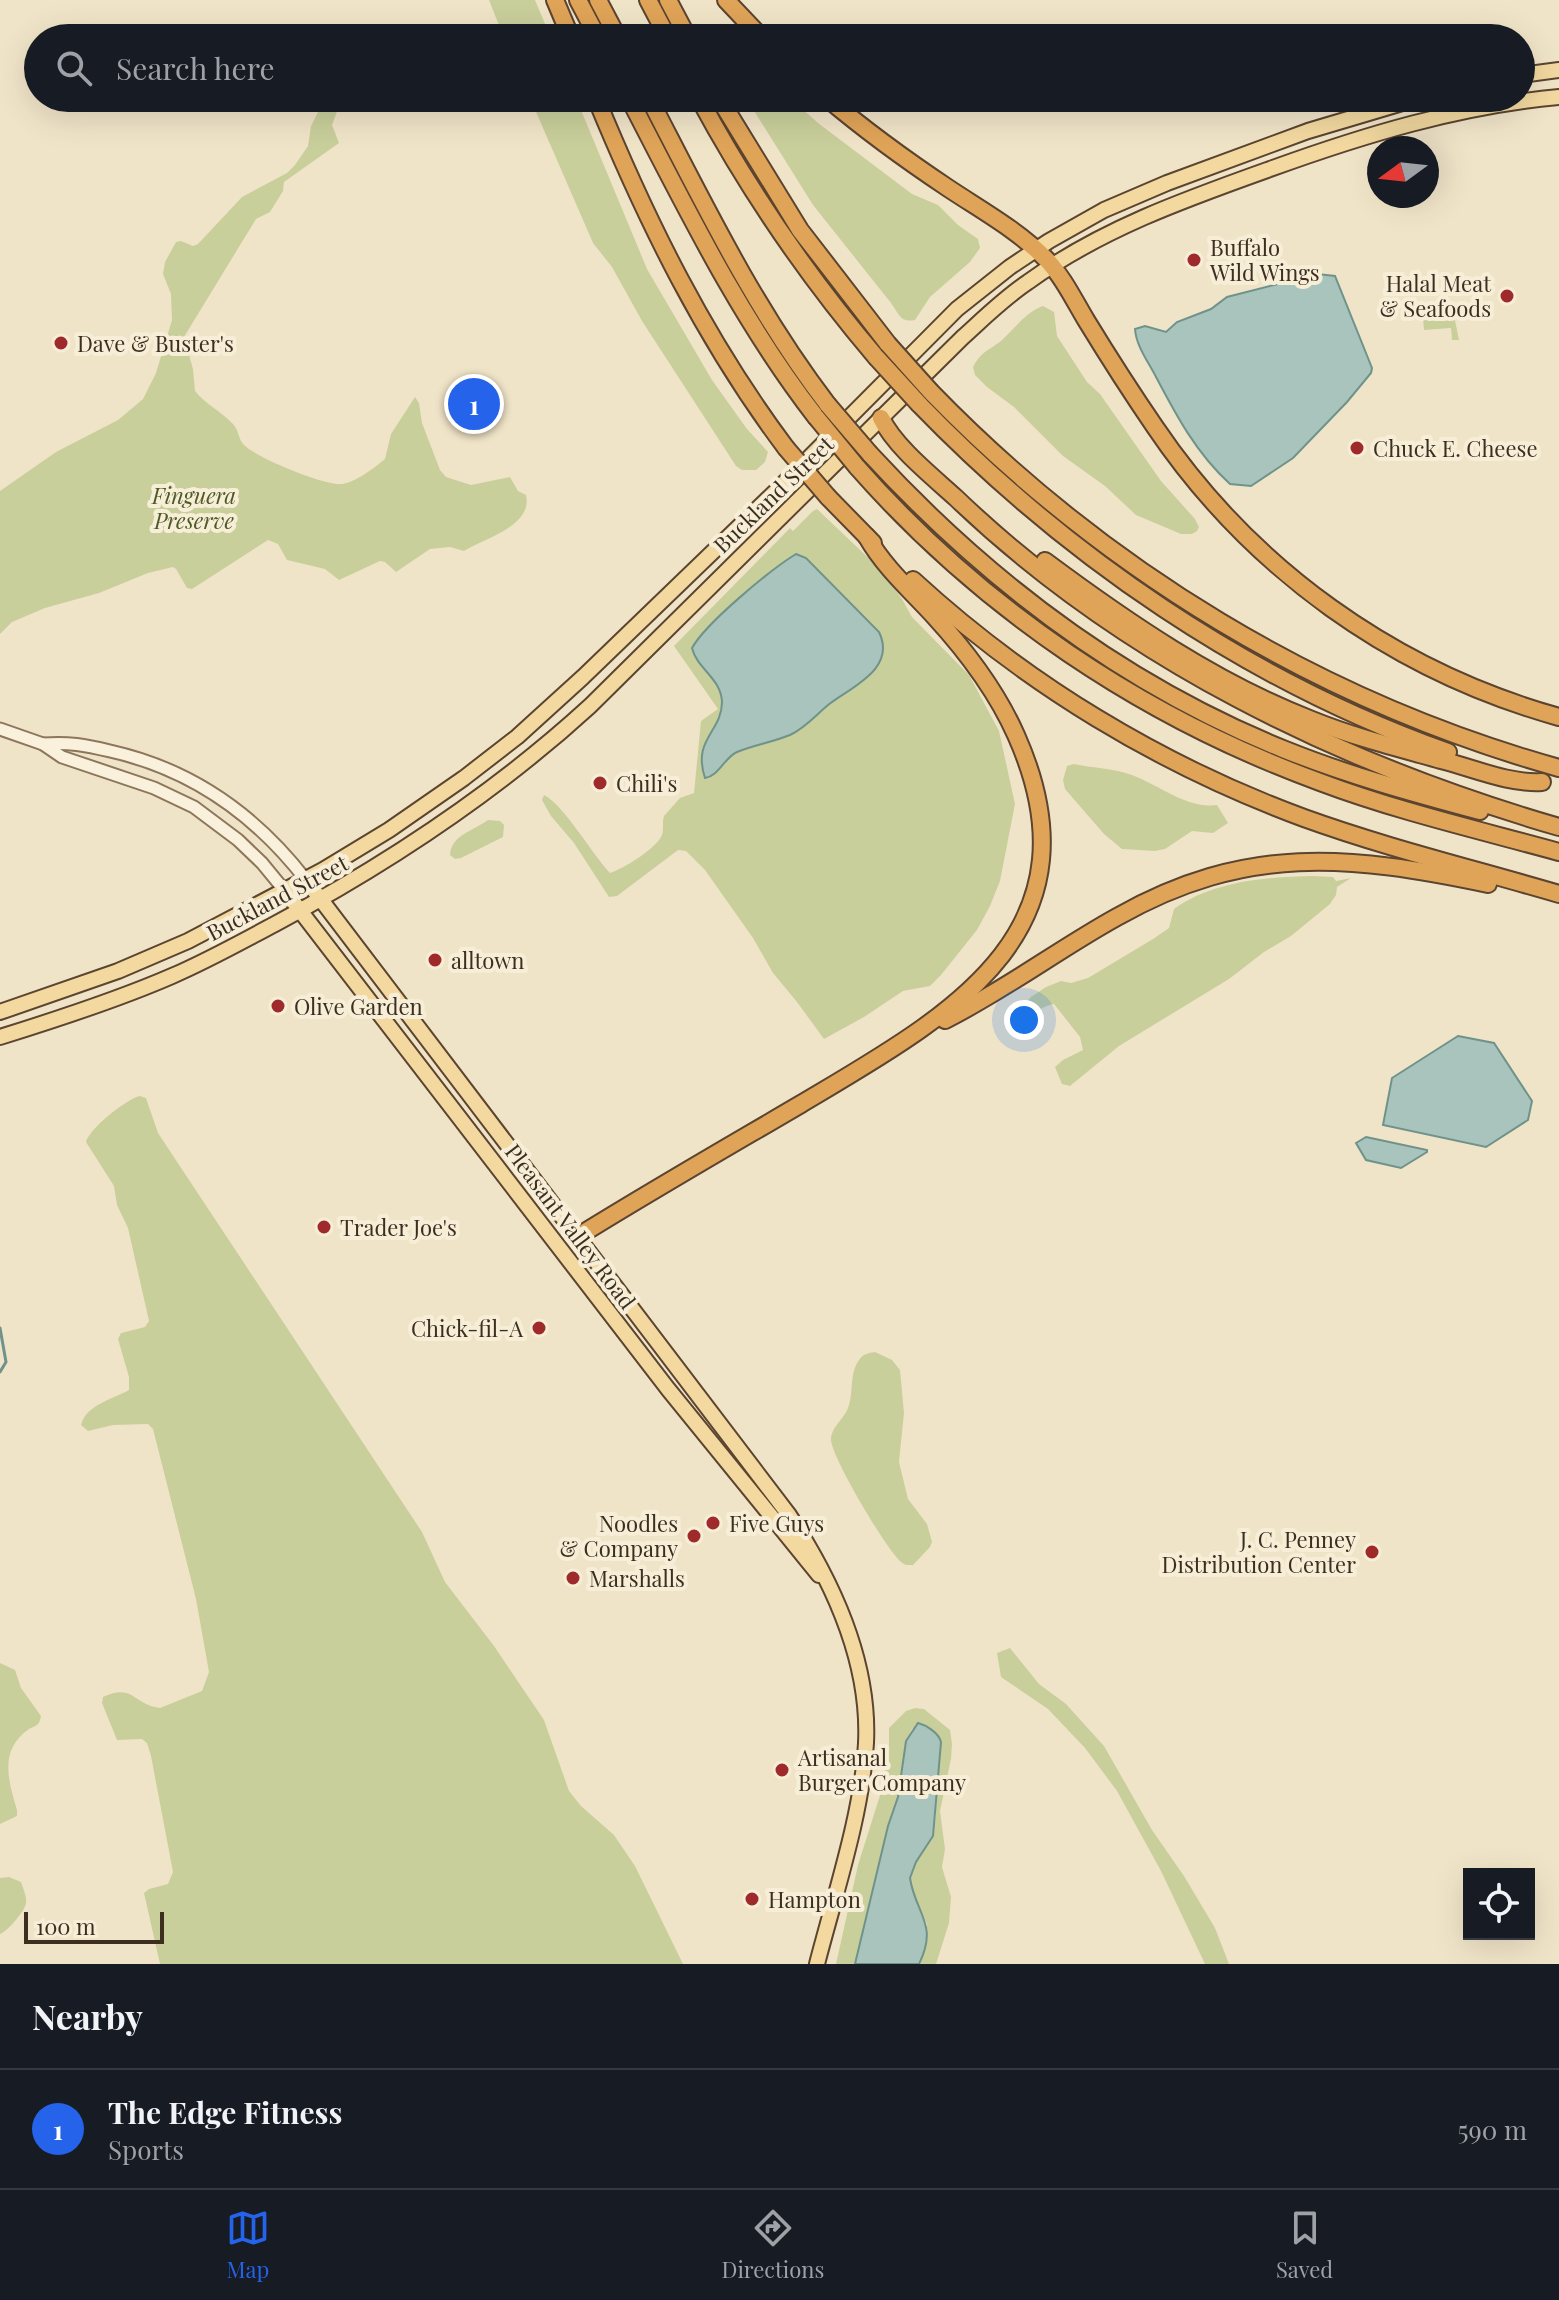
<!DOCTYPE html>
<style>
body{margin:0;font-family:"Playfair Display",serif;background:#242831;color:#f1f3f6}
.controls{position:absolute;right:24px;bottom:24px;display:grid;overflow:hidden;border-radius:0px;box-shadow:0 8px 32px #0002}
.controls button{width:72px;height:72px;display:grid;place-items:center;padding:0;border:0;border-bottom:2px solid #363941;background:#171b24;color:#f1f3f6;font:40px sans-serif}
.compass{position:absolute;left:1367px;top:136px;width:72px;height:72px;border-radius:50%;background:#171b24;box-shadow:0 8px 32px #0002;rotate:255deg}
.scale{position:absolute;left:24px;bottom:20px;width:140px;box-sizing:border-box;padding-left:8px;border:4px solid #3d2e20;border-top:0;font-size:22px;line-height:28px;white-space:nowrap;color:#3d2e20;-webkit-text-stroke:6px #f7eed8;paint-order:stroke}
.you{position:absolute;left:1024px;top:1020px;width:28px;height:28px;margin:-20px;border:6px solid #fff;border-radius:50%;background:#1a73e8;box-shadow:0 0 0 12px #1a73e833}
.badge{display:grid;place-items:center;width:52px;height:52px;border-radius:50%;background:#2563eb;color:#fff;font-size:26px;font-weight:700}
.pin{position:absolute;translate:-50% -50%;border:4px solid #fff;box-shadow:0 2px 8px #0006}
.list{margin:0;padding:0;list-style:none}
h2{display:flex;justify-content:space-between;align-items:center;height:104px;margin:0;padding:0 32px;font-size:34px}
h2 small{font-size:26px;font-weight:400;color:#9ea1a6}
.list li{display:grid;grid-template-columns:52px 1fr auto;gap:24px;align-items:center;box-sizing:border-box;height:120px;padding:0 32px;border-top:2px solid #363941}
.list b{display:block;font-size:30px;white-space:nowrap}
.list p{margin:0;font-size:26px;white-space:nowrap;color:#9ea1a6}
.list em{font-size:26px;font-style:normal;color:#9ea1a6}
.icon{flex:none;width:44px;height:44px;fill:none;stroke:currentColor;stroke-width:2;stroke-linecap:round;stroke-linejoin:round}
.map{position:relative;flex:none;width:1559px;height:1964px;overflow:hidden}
.search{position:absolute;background:#171b24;box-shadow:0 8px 32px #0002;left:24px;right:24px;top:24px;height:88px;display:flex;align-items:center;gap:20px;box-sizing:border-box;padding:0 28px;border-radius:44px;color:#9ea1a6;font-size:30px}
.sheet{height:224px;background:#171b24}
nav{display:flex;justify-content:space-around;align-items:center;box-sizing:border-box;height:112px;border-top:2px solid #363941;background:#171b24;font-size:22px;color:#9ea1a6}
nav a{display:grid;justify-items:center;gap:4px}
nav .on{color:#2563eb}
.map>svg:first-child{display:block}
</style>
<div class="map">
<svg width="1559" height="1964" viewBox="0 0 1559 1964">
<rect width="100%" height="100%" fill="#f0e4c8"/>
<g fill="#c9cf9b">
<polygon points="489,0 535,0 551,38 504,38"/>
<path d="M325,98H342L332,125L339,143L284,182L283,191L270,212L256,219L184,337L193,369L195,391C205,404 221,411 233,424C239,430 238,439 244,445C257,458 325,486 342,484C356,482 374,468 385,459L391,434L415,397L419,403L422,423L440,470L446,477L471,485L510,477L518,491L526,495C533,526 485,538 464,551L450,547L430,549L396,572L385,562L380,561L339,580L325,569L287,560L278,544L268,540L192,589L187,588L176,569L173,567L148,573L99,593L45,608L12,622L0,634V491L56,452L118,420L143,399L156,373L172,320L171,294L163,274L165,262L176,242L181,241L193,246L198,244L242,197L287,173L295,165L308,146L311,126Z"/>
<polygon points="530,98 576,98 647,269 712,380 747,429 768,452 765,462 756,470 742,470 736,466 642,321 612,267 593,243"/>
<path d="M746,98H790L818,123L912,194L938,205L958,225L978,239L980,248L970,262L930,297L915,320C900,323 899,314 891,303L813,205Z"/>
<polygon points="1451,301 1459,340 1452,340 1451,328 1424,330 1422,306"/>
<path d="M1043,306L1054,312L1057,336L1087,382L1100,394L1161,481L1195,519L1199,527L1197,531L1192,534H1181L1136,515L1105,486L1063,456L1014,407L987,387L975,375L973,367C982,350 989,351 1002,340C1015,328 1026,312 1043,306Z"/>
<path d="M817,509L879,568L902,599L912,617L969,675L999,731L1015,804L1000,881L990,906L977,930L941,975L930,986L903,991L864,1017L824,1039L797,1002L773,973L753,938L705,870L686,851L678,850L617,896L609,897L574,843L551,816L542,800L544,795C564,805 592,854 610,873C623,869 657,848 662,835C664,829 662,822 664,816L680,798L694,793L701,721L718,709L674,646L790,528L793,531L813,511Z"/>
<path d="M1074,764C1092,768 1111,768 1129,774C1157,783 1185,809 1217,805L1228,823L1213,833L1192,831L1165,849L1155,851L1122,849L1104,834L1065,789L1063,780L1067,766Z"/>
<path d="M488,820L500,821L504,825L503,837L461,858L455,859L450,855C451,835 473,831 488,820Z"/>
<path d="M1313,876L1333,877L1336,881L1351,878L1337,887L1336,895L1330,904L1291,936L1264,952L1229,979L1119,1046L1070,1086L1062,1084L1055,1067L1063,1060L1083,1050L1080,1037L1054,1004C1042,1006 1033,1015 1020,1017L1018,1011L1031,997L1046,987L1061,981L1071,983L1088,978L1153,939L1169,928L1174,909C1213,881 1267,877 1313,876Z"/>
<path d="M140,1096L146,1098L158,1133L422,1532L445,1582L494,1646L544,1720L569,1791L581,1806L614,1835L635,1866L683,1964H160L144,1893L149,1889L168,1884L173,1872L151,1756L147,1743L142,1739L117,1740L102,1703L103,1697C134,1683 132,1704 160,1708L202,1691L209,1672L196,1599L153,1429L148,1424L113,1425L88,1431L81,1425C86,1405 113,1399 129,1390V1377L118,1339L121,1333L145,1327L149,1321L128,1228L117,1205L114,1186L86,1142C89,1129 126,1099 140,1096Z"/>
<path d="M875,1352L892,1360L900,1370L904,1413L899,1462L908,1499L927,1524L932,1542L930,1547L913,1565C907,1565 906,1566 901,1562C886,1549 832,1458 831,1440C831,1427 844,1419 848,1408C854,1393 849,1374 859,1360C863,1354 868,1353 875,1352Z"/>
<polygon points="1010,1648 1039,1684 1066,1704 1104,1746 1152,1830 1184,1876 1215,1928 1229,1964 1205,1964 1161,1871 1117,1791 1085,1748 1048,1709 1001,1677 997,1653"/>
<path d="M0,1663L15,1670L21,1688L41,1716C39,1726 37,1725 29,1729C0,1749 7,1777 17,1810V1816L0,1824Z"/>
<polygon points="915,1708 924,1709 950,1730 952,1744 951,1759 940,1811 945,1849 942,1867 951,1897 949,1923 936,1964 919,1964 926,1943 927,1924 911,1887 910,1876 935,1822 941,1742 926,1725 912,1729 906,1741 898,1797 888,1826 855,1964 836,1964 858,1865 882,1789 889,1747 889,1728 906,1711"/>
<path d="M9,1877L21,1882C23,1888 27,1897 26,1903C25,1911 7,1932 0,1934V1878Z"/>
</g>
<g fill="#a9c4bc" stroke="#6f938a" stroke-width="2">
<path d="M1317,274L1335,276L1372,368L1371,373L1347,402L1293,458L1251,486L1230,484C1196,453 1176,415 1155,375C1147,360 1136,345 1135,329L1145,326L1166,332L1177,322L1211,309L1227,297Z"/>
<path d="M796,554L806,558L879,632C897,669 851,687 828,705C816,715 805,728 790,735C773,742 754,745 737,752C724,758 719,776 705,778C692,739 722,732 722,702C721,678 697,669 692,648C706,623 770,570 796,554Z"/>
<polygon points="1458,1036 1494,1043 1532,1101 1528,1120 1486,1147 1383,1125 1392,1078"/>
<polygon points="1366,1137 1427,1150 1427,1152 1401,1168 1366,1160 1356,1143"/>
<path d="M918,1723C926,1725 939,1733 941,1742L933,1836L916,1862L910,1878C915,1913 939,1924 919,1964H855L888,1826L898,1797L906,1741Z"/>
</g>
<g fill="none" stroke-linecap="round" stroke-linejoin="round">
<polyline stroke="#6f938a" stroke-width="3" points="0,1328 6,1362 0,1372"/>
<defs>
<g id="minor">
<polyline points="0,729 43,744 62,757 154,788 194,807 238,840 262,863 285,891"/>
<path d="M43,744C69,742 85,745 110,751C191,769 255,814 306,880"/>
</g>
<g id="major">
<polyline points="1521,75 1559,70"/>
<path d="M306,880L789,1515C833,1582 870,1661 866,1743C862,1814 835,1894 817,1964"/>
<polyline points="285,891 668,1389 819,1575"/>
<polyline points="0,1012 118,971 188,941 323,870 389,830 464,778 517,737 583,677 778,489 957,309 1010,267 1049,241 1104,210 1167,183 1308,131 1419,98"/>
<path d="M0,1037C58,1019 117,1000 172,976C207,961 241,942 275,924C389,863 495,793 590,706L963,337C984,318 1004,298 1028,282C1101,229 1186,199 1270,169C1364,135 1459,106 1559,97"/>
</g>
<g id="highway">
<polyline points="555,0 571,38"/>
<polyline points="578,0 598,38"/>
<polyline points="598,0 618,38"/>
<polyline points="648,0 668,38"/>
<polyline points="668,0 688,38"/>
<polyline points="726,0 762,38"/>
<path d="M596,98C647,222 705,340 786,448"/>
<path d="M629,98C686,208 740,319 816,417"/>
<path d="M649,98C704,204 755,310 828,405"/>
<path d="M699,98C749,191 808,277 876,357"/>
<polyline points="719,98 800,230 888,344"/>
<path d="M827,98C866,131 906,160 948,188C981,210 1019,231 1046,259C1063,277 1074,300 1086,320C1108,356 1131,392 1155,427C1251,569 1394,671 1559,717"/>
<path d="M931,392C1104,570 1319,701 1559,768"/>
<path d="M919,404C1066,556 1248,681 1448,752"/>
<path d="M881,418C895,447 932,476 956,498C1123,658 1338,763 1559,827"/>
<path d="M870,454C986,580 1123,684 1283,749C1347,775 1413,793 1480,811"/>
<path d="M857,467C982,609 1142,717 1320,782C1397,811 1479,830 1559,852"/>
<polyline points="828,497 873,543"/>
<path d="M1045,561C1127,622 1216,683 1312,720C1354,737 1398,748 1441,760C1473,768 1509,784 1542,782"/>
<path d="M913,580C1026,684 1160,765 1304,818C1387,848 1474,869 1559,894"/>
<path d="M945,1020C1005,990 1059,949 1117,917C1246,844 1349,855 1488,884"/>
<path d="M577,1237C651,1191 726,1148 801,1104C947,1017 1105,934 1016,735C996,690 967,652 934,616C911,591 884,567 867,537"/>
</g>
</defs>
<use href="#minor" stroke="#8d765c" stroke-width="15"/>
<use href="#major" stroke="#5b4430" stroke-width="18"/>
<use href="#highway" stroke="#5b4430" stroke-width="20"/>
<use href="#minor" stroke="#faf1dc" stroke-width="11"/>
<use href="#major" stroke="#f3d9a0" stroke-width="14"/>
<use href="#highway" stroke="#e0a458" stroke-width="16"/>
<defs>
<g id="highway-bridge">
<polyline points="888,344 931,392"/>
<polyline points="876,357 919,404"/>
<polyline points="828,405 870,454"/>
<polyline points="816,417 857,467"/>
<polyline points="786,448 828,497"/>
</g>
</defs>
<use href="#highway-bridge" stroke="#5b4430" stroke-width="20" stroke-linecap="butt"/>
<use href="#highway-bridge" stroke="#e0a458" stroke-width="16"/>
</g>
<g fill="#9e2a2b" stroke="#f7eed8" stroke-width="3">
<circle cx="1194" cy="260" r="8"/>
<circle cx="1507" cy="296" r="8"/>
<circle cx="61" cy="343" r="8"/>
<circle cx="1357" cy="448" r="8"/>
<circle cx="600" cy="783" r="8"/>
<circle cx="435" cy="960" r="8"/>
<circle cx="278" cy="1006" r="8"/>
<circle cx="324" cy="1227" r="8"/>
<circle cx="539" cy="1328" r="8"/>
<circle cx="713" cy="1523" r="8"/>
<circle cx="694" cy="1536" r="8"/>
<circle cx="1372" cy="1552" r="8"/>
<circle cx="573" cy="1578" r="8"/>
<circle cx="782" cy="1770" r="8"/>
<circle cx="752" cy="1899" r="8"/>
</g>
<g text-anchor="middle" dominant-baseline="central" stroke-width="8" stroke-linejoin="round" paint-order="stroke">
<g font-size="22" fill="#3d2e20" stroke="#f7eed8" text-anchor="start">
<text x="1210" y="247">Buffalo<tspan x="1210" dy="25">Wild Wings</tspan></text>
<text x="1491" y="283" text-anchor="end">Halal Meat<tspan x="1491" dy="25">&amp; Seafoods</tspan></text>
<text x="77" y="343">Dave &amp; Buster's</text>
<text x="1373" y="448">Chuck E. Cheese</text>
<text x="616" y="783">Chili's</text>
<text x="451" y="960">alltown</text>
<text x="294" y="1006">Olive Garden</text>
<text x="340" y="1227">Trader Joe's</text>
<text x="523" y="1328" text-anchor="end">Chick-fil-A</text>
<text x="678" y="1523" text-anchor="end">Noodles<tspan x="678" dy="25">&amp; Company</tspan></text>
<text x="729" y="1523">Five Guys</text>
<text x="1356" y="1539" text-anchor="end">J. C. Penney<tspan x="1356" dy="25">Distribution Center</tspan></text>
<text x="589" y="1578">Marshalls</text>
<text x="798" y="1757">Artisanal<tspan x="798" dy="25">Burger Company</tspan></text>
<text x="768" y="1899">Hampton</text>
</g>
<g font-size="22" fill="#3d2e20" stroke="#f7eed8">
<text transform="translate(773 494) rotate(-44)">Buckland Street</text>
<text transform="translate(277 897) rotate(-28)">Buckland Street</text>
<text transform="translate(571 1226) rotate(53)">Pleasant Valley Road</text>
</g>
<g font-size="22" font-style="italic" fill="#4d5a26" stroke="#f7eed8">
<text x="194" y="495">Finguera<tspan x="194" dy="25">Preserve</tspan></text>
</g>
</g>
</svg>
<div class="controls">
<button><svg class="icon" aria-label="locate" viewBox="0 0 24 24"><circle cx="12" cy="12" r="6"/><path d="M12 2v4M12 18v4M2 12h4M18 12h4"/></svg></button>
</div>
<svg class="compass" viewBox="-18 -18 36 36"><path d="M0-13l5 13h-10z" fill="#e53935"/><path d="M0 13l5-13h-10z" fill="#9ea1a6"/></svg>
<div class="scale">100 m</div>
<div class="you"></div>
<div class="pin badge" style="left:474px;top:404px">1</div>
<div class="search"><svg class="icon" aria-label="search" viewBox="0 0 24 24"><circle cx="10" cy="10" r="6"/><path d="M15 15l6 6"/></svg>Search here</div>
</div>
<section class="sheet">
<h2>Nearby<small></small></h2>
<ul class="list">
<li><span class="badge">1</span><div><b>The Edge Fitness</b><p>Sports</p></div><em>590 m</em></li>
</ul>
</section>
<nav>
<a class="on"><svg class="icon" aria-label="map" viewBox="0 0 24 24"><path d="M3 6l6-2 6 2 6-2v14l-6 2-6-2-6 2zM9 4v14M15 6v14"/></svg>Map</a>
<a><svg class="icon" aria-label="directions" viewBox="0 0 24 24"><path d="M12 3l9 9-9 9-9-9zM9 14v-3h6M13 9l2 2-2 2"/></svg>Directions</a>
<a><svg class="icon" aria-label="saved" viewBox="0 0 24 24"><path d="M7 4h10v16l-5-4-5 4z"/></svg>Saved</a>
</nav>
